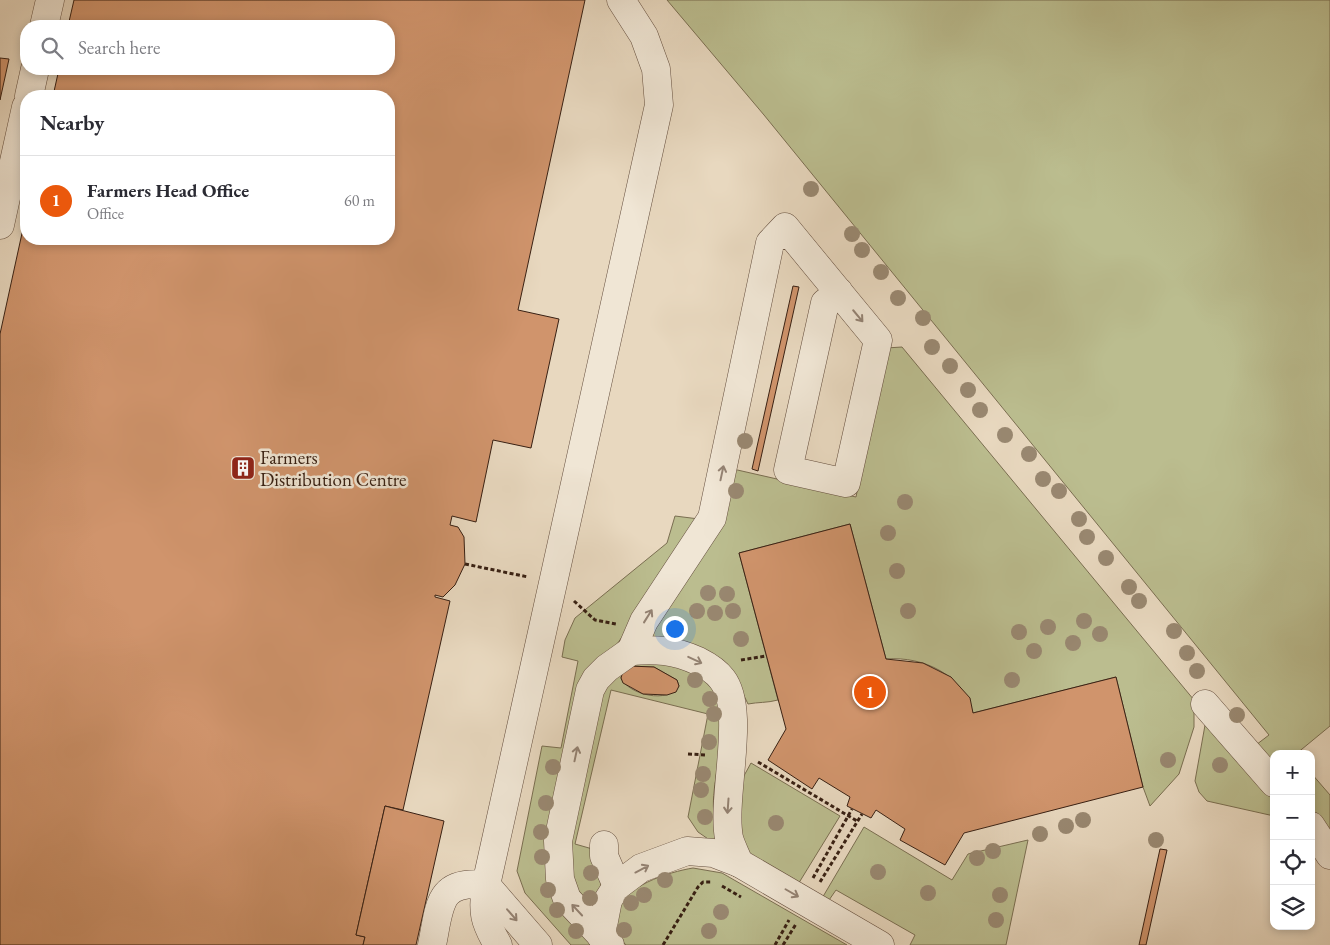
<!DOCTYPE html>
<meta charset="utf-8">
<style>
body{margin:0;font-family:"EB Garamond",serif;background:#f7f7f7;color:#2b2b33}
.controls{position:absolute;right:15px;bottom:15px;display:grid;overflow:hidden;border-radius:10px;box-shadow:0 2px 8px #0003}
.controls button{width:45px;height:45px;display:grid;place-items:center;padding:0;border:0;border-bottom:1px solid #e1e1e2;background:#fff;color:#2b2b33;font:25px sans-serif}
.you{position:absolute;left:674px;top:628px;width:18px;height:18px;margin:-12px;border:4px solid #fff;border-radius:50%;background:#1a73e8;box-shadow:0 0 0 8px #1a73e833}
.badge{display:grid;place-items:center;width:32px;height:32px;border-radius:50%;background:#ea580c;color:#fff;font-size:16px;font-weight:700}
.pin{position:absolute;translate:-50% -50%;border:2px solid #fff;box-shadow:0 1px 5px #0006}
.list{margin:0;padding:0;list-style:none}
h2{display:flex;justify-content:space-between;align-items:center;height:65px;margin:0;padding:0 20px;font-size:21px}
h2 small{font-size:16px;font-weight:400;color:#7c7c81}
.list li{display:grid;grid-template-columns:32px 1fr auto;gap:15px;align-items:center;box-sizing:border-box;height:90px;padding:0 20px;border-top:1px solid #e1e1e2}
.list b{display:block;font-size:19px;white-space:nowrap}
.list p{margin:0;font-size:16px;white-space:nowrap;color:#7c7c81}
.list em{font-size:16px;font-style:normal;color:#7c7c81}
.icon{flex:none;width:28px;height:28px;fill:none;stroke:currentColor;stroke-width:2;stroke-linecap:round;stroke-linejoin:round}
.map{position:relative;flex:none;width:1330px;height:945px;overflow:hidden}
.search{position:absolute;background:#fff;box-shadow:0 2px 8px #0003;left:20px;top:20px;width:375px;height:55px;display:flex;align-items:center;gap:12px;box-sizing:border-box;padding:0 18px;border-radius:20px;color:#7c7c81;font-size:19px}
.panel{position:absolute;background:#fff;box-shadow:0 2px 8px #0003;left:20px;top:90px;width:375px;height:155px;border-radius:20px}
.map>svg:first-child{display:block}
</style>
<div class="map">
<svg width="1330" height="945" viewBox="0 0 1330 945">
<rect width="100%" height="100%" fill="#e8d8bf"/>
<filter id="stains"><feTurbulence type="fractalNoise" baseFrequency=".004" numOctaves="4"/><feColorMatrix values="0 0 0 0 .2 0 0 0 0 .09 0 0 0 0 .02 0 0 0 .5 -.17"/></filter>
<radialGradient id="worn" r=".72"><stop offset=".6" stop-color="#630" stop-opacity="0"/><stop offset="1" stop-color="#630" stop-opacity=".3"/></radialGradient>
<g fill="#bbbd8f" stroke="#7a6e51" fill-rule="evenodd">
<polygon points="667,0 1330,0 1330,726 1296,754 1274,754 1274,773 1252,748 1269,735 764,115"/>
<path d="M902,347L1194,700V727L1179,774L1150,806L1143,787L1116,677L973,713C963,675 924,656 886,659L850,524L739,553L778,700C767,703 758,702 748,704L736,679L649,639L717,533L733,469L856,497L886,348Z"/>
<polygon points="675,516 707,520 617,644 590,672 552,823 600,945 571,945 525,893 517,871 542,746 561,748 578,661 562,657 565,640 575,618 667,543"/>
<path d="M643,658C656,660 687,664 696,670C753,713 695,789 720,834L714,843L698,832L688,817L708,714L611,690L575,844L596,850L602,880L595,917L572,883L567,833L601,690L613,674ZM629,666L654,667L677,680L679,686C668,704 629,695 621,678L623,671Z"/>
<polygon points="1207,714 1274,794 1274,816 1207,801 1199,792 1195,781"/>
<polygon points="751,763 840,816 797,886 759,865 743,846 734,807 740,783"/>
<polygon points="1311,773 1330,795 1330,844 1311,816"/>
<polygon points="864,827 952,880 968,854 1028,840 1006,945 910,945 915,935 836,890 827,903 821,900"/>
<path d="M693,868L722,873L847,945H626L616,934C616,928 615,920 616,914C622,886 669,872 693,868Z"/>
</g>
<g fill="#d0946c" stroke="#382013">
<polygon points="74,0 585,0 518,310 559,319 531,448 493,440 476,522 452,516 450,525 458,527 464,537 465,564 455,585 443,597 435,595 435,597 450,601 403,810 385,806 356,935 365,937 363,945 0,945 0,334 26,215 26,239 389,239 389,96 53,96 59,69 389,69 389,26 68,26"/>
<polygon points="0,58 9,59 0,100"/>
<polygon points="793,286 799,287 758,471 752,469"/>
<polygon points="850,524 886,659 923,663 951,677 970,698 973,713 1116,677 1143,787 964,833 945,865 900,840 905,829 876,810 871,818 847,806 850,797 819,778 812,789 768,760 786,729 739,553"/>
<polygon points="629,666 654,667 677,680 679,686 676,692 667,695 643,694 623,683 621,678 623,671"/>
<polygon points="385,806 444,821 416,945 363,945 365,937 356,935"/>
<polygon points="1160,849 1167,850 1146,945 1139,945"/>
</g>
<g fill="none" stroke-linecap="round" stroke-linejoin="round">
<defs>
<g id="minor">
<polyline points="44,26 50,0"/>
<polyline points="29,96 35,69"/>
<polyline points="0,225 26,107"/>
<path d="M631,651C656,649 674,650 698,661C706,665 716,671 722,679C747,711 721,796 729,838C731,846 736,855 739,863"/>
<polyline points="1205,704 1274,783"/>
<polyline points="1311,826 1330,855"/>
<polyline points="604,845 604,856 617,886"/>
<polyline points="486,885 538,945"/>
<path d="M486,885C482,912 484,921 498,945"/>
<polyline points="601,936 608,900 617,886 641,868 687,851 713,853 739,863 880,945"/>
<path d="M432,945C440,907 437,879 486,885L659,105L656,69L644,36L621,0"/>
<polyline points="610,945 567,899 560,879 558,841 590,690 596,679 607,668 631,651 644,621 712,518 770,243 785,227 878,340 846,483 788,470 825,303 839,292"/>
</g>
</defs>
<use href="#minor" stroke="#644e3e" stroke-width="29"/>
<g stroke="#382013" stroke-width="3" stroke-dasharray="4 2.5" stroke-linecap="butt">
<polyline points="465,564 528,577"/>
<polyline points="574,601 595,620 616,624"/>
<polyline points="741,660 766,656"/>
<polyline points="688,754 707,755"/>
<polyline points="758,762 857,821"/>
<polyline points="813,878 852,809"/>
<polyline points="820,882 862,814"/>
<polyline points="722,886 741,897"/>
<polyline points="663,945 698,887 703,882 712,882"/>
<polyline points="775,945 789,920"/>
<polyline points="783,945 796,924"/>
</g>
<use href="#minor" stroke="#f0e6d5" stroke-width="28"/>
</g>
<g fill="#998871">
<circle cx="811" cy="189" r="8"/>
<circle cx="852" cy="234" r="8"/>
<circle cx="862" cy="250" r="8"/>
<circle cx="881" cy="272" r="8"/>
<circle cx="898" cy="298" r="8"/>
<circle cx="923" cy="318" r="8"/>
<circle cx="932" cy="347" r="8"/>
<circle cx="950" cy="366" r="8"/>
<circle cx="968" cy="390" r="8"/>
<circle cx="980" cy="410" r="8"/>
<circle cx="1005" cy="435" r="8"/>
<circle cx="745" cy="441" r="8"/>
<circle cx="1029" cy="454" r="8"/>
<circle cx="1043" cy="479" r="8"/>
<circle cx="736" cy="491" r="8"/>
<circle cx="1059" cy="491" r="8"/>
<circle cx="905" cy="502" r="8"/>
<circle cx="1079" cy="519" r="8"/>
<circle cx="888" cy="533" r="8"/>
<circle cx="1087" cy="537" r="8"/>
<circle cx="1106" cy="558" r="8"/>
<circle cx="897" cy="571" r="8"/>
<circle cx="1129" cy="587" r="8"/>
<circle cx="708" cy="593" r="8"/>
<circle cx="727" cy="594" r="8"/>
<circle cx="1139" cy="601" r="8"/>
<circle cx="697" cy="611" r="8"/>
<circle cx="733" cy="611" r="8"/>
<circle cx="908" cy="611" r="8"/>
<circle cx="715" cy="613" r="8"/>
<circle cx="1084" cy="621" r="8"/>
<circle cx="1048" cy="627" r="8"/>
<circle cx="1174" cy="631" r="8"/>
<circle cx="1019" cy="632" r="8"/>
<circle cx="1100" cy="634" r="8"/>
<circle cx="741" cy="639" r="8"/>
<circle cx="1073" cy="643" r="8"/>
<circle cx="1034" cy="651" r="8"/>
<circle cx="1187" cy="653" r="8"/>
<circle cx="1197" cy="671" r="8"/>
<circle cx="695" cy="680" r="8"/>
<circle cx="1012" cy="680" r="8"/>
<circle cx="710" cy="699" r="8"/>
<circle cx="714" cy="714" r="8"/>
<circle cx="1237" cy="715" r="8"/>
<circle cx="709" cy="742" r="8"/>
<circle cx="1168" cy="760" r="8"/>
<circle cx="1220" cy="765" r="8"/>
<circle cx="553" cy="767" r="8"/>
<circle cx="703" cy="774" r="8"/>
<circle cx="701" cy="790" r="8"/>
<circle cx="546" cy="803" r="8"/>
<circle cx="705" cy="817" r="8"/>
<circle cx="1083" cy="820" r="8"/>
<circle cx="776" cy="823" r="8"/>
<circle cx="1066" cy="826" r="8"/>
<circle cx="541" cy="832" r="8"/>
<circle cx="1040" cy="834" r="8"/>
<circle cx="1156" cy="840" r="8"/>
<circle cx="993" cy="851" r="8"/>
<circle cx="542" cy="857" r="8"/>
<circle cx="977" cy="858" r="8"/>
<circle cx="878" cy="872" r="8"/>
<circle cx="591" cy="873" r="8"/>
<circle cx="665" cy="880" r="8"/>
<circle cx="548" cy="890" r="8"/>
<circle cx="928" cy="893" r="8"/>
<circle cx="644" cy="895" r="8"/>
<circle cx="1000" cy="895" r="8"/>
<circle cx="590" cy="898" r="8"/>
<circle cx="631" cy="903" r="8"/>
<circle cx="557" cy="910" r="8"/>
<circle cx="721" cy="912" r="8"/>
<circle cx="996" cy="920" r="8"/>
<circle cx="624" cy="930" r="8"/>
<circle cx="576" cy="931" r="8"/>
<circle cx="709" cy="931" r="8"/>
</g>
<defs><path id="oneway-shaft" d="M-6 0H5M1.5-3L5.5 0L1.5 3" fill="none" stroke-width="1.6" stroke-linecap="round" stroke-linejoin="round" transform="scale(1.25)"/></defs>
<g stroke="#948374">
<use href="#oneway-shaft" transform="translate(858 316) rotate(50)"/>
<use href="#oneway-shaft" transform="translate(722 473) rotate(-78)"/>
<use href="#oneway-shaft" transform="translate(648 616) rotate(-58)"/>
<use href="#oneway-shaft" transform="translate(695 660) rotate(25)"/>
<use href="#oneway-shaft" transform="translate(576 754) rotate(-78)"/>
<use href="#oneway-shaft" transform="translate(728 806) rotate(94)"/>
<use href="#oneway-shaft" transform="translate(642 869) rotate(-28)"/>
<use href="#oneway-shaft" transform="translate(792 893) rotate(30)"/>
<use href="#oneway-shaft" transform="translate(577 910) rotate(-133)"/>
<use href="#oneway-shaft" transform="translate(512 915) rotate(49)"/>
</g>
<defs>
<symbol id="building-square" viewBox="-11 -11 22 22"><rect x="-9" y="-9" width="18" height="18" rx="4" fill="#8f2418" stroke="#f0e6d5"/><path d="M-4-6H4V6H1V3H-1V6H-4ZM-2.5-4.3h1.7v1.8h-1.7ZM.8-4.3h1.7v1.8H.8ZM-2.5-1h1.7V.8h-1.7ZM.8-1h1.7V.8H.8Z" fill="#fff"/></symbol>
</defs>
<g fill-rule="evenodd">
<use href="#building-square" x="229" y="454" width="28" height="28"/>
</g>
<g text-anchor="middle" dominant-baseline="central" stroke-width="5" stroke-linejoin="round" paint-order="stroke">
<g font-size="19" fill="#382013" stroke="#f0e6d5" text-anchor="start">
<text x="260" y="457">Farmers<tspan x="260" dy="22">Distribution Centre</tspan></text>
</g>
</g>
<rect width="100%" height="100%" filter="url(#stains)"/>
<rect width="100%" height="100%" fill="url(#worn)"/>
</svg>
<div class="controls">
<button>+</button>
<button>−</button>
<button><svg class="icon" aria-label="locate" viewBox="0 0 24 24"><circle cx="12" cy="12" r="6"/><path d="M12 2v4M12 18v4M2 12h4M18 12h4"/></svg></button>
<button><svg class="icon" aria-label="layers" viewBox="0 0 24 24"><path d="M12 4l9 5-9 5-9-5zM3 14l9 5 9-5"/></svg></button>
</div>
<div class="you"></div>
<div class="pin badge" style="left:870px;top:692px">1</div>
<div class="search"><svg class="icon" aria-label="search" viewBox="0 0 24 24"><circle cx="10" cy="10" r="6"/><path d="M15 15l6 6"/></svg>Search here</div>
<section class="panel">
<h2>Nearby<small></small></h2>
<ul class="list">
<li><span class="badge">1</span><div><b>Farmers Head Office</b><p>Office</p></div><em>60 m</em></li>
</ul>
</section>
</div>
